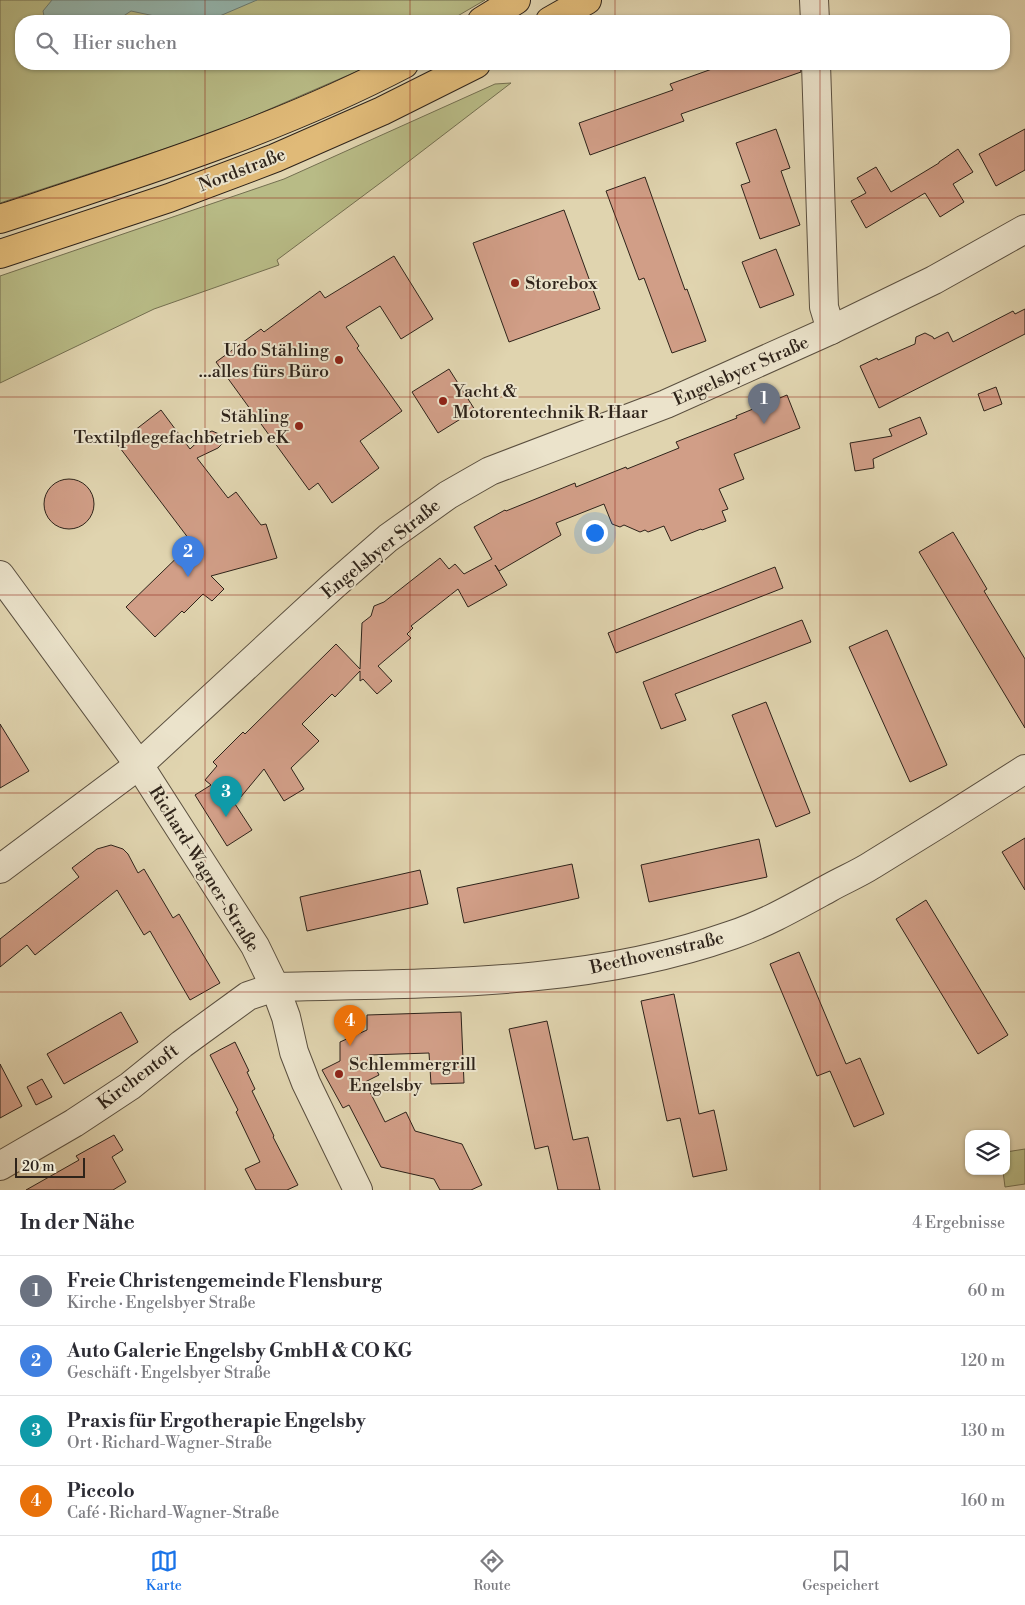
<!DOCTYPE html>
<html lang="de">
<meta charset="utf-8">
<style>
body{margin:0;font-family:"Libre Bodoni",serif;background:#f2f2f3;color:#2b2b33}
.controls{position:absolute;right:15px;bottom:15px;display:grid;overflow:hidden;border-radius:10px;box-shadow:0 1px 4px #0004}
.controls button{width:45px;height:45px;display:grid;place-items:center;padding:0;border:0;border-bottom:1px solid #e1e1e2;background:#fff;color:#2b2b33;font:25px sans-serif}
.scale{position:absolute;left:15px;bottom:12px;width:70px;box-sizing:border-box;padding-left:5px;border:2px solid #2e231a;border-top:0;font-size:14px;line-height:18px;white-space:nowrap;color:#2e231a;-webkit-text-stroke:4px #ebe3cb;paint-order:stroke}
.you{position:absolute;left:594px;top:532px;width:18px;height:18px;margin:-12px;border:4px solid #fff;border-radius:50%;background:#1a73e8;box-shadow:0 0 0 8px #1a73e833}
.badge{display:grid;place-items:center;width:32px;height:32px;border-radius:50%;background:#1a73e8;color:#fff;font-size:16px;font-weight:700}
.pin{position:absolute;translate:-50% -41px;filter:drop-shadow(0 1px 2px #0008)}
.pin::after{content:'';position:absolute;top:26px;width:18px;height:15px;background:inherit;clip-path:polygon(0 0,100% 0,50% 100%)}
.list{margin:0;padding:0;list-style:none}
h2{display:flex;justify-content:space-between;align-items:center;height:65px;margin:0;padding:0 20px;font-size:21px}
h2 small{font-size:16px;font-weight:400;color:#7c7c81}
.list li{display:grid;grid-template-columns:32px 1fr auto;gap:15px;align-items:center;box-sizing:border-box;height:70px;padding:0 20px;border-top:1px solid #e1e1e2}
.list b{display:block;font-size:19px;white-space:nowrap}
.list p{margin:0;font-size:16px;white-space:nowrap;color:#7c7c81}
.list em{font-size:16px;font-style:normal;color:#7c7c81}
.icon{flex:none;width:28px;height:28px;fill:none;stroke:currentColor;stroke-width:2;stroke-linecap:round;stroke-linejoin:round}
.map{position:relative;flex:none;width:1025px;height:1190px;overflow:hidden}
.search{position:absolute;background:#fff;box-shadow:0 1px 4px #0004;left:15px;right:15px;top:15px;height:55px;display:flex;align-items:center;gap:12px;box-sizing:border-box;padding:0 18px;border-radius:20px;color:#7c7c81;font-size:19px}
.sheet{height:345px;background:#fff}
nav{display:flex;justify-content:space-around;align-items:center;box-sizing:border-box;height:70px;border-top:1px solid #e1e1e2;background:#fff;font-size:14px;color:#7c7c81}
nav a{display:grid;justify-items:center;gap:2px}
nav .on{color:#1a73e8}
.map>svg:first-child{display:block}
</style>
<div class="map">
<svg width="1025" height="1190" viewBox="0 0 1025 1190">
<rect width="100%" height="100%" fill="#e0d4af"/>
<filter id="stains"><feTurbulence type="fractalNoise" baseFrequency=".004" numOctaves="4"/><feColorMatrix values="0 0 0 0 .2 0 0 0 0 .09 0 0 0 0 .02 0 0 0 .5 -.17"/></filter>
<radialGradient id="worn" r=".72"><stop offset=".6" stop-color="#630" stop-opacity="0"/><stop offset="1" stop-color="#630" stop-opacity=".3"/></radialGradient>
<g fill="#b8bb86" stroke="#736f50">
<polygon points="0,0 485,0 449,21 21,21 21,64 374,64 219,131 0,203"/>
<polygon points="511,83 387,178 277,260 279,265 154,309 0,383 0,276 284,179 495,84"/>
<polygon points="1025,1149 1025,1184 1005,1187 1003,1171 1006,1171 1006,1152"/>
</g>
<polygon fill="#94b7b0" stroke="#6b7c74" points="52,0 257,0 208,21 178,21 131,11 116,21 45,21 43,11"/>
<g fill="#d19e87" stroke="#2e231a">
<polygon points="726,64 800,64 801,72 681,114 684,121 590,155 579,123 673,90 670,84"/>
<polygon points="776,129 790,168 781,171 800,225 760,239 741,185 750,182 736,143"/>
<polygon points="1025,129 1025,170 996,186 979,154"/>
<polygon points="958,149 973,172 953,184 964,202 940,217 925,193 866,228 851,201 866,193 857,178 876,167 891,192 939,163 939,162"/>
<polygon points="645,177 685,290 687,289 706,341 672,353 644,278 639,280 606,191"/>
<polygon points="564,210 600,309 509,342 473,243"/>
<polygon points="776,249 794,295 760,308 742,262"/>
<polygon points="394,256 433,319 401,339 380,306 346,327 359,346 357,348 402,411 360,441 379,468 332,503 318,483 309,490 216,362 261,329 264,332 320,291 325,298"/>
<polygon points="1025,309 1025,334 879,408 860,366 877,358 878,360 915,344 916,337 925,333 933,337 934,339 948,332 953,342 1013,311 1015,314"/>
<polygon points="449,369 475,410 438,433 412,392"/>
<polygon points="996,387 1002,404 984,411 978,394"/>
<polygon points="787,395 800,428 734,454 744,479 719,489 728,509 722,511 726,521 702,530 701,529 671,541 664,526 648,532 645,530 640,532 624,525 620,527 612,524 604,504 556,523 561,535 499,571 495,565 507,585 468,607 458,589 411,626 413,628 407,634 411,638 378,666 392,681 377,694 363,679 360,681 360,671 335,697 332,694 302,724 319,741 291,768 304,789 284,801 264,769 235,804 252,830 227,846 195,795 211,785 205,780 217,766 213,762 243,732 245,734 336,644 360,669 362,623 371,616 374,606 384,602 440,558 449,569 455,564 464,574 492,559 474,527 505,510 506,511 575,483 576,487 626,467 627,469 679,448 676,442 737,418 736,416"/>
<polygon points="161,410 190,449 207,433 212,431 219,434 223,443 218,448 197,458 228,498 236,492 261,525 266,524 277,558 211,576 224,589 212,601 203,594 184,613 182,611 155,637 126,607 192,543 117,444"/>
<polygon points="920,417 927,434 873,459 874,468 855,471 850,443 892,436 889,429"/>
<circle cx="69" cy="504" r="25"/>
<polygon points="953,532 987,589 984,591 1025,659 1025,728 919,552"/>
<polygon points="775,567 783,588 616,653 608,633"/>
<polygon points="802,620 811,642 675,694 686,720 661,729 643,682"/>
<polygon points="887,630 947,765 910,782 849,647"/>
<polygon points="766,702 810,813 776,827 732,715"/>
<polygon points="0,724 29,771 0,788"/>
<polygon points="1025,838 1025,890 1002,852"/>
<polygon points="759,839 767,877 649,902 641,865"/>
<polygon points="111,845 123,849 128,854 138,873 144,869 173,918 179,914 220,983 190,1000 150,931 144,935 117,890 35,955 27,945 0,967 0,939 79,877 72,868 97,849"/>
<polygon points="572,864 579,898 464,923 457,888"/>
<polygon points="420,870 428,904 307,931 300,897"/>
<polygon points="926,900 1008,1035 978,1054 896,919"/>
<polygon points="799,952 846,1064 860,1058 884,1114 854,1127 830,1071 817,1076 770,964"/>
<polygon points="674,994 699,1114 714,1110 727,1170 693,1177 680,1118 667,1121 641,1001"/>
<polygon points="121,1012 138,1042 64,1084 47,1054"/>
<polygon points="461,1012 464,1083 431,1084 429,1053 369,1055 379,1075 365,1082 385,1122 406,1112 415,1131 462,1144 482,1185 471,1190 440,1190 434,1179 381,1167 349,1105 343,1108 322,1070 340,1061 340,1042 367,1030 367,1015"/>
<polygon points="547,1021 573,1140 588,1137 600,1190 558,1190 548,1146 535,1149 509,1029"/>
<polygon points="235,1042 249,1071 247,1072 255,1089 252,1091 274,1136 273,1137 298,1185 287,1190 256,1190 245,1169 260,1162 236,1112 238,1110 210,1055"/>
<polygon points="0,1064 22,1106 0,1118"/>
<polygon points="42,1079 52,1097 36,1105 27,1087"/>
<polygon points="114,1135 123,1150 112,1157 126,1182 113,1190 26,1190 79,1160 76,1156"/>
</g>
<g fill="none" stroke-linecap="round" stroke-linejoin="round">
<defs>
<g id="minor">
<polyline points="814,0 815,21"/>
<polyline points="816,64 824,307 831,330"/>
<polyline points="0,575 139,765 255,946 275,987 286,1017 294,1052 306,1083 358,1190"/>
<polyline points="0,869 139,765 333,586 388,538 448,495 490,471 666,404 831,330 934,280 1025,229"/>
<path d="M0,1166L74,1123L130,1086L182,1044L248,996L275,987C428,983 585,987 732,935C765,924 798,905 829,888C843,880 858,874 872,865C923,834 974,802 1025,769"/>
</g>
<g id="major">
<polyline points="482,21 516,0"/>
<polyline points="550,21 587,0"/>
<path d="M0,219C137,174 276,131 404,64"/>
<polyline points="0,254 169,198 275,158 382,111 476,64"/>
</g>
</defs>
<use href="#minor" stroke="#5a4f3f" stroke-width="30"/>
<use href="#major" stroke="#2e231a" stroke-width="30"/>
<use href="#minor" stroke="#ebe3cb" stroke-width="28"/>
<use href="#major" stroke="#e0ba78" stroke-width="28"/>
</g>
<path fill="none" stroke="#8f2418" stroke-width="1" stroke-opacity="0.55" d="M205,0V21M410,0V21M615,0V21M820,0V21M205,64V1190M410,64V1190M615,64V1190M820,64V1190M0,198H1025M0,397H1025M0,595H1025M0,793H1025M0,992H1025"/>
<g fill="#8f2418" stroke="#ebe3cb" stroke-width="2">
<circle cx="515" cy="283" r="5"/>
<circle cx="339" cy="360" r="5"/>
<circle cx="443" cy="401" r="5"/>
<circle cx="299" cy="426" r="5"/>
<circle cx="339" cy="1074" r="5"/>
</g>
<g text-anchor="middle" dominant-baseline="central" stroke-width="4" stroke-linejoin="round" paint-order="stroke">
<g font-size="18" fill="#2e231a" stroke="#ebe3cb">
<text transform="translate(242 170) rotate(-21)">Nordstraße</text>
<text transform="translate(741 371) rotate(-24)">Engelsbyer Straße</text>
<text transform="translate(381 549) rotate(-39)">Engelsbyer Straße</text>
<text transform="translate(204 869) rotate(58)">Richard-Wagner-Straße</text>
<text transform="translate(657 953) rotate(-13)">Beethovenstraße</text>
<text transform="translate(138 1077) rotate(-37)">Kirchentoft</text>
</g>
<g font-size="18" fill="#2e231a" stroke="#ebe3cb" text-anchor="start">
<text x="525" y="283">Storebox</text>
<text x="329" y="350" text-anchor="end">Udo Stähling<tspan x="329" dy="21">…alles fürs Büro</tspan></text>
<text x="453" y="391">Yacht &amp;<tspan x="453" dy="21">Motorentechnik R. Haar</tspan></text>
<text x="289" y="416" text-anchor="end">Stähling<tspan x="289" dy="21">Textilpflegefachbetrieb eK</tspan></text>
<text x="349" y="1064">Schlemmergrill<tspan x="349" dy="21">Engelsby</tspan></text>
</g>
</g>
<rect width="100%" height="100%" filter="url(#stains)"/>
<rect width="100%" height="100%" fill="url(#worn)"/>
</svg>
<div class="controls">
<button><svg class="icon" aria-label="layers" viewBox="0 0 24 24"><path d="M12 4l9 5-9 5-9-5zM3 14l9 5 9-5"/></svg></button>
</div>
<div class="scale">20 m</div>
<div class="you"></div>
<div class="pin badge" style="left:764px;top:424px;background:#6b7280">1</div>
<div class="pin badge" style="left:188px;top:577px;background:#3f7fe0">2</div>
<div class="pin badge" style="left:226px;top:817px;background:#0f9aa8">3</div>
<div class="pin badge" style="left:350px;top:1046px;background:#e8710a">4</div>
<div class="search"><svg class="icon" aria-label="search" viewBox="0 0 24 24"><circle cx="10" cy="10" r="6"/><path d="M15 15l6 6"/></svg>Hier suchen</div>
</div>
<section class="sheet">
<h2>In der Nähe<small>4 Ergebnisse</small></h2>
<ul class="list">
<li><span class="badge" style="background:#6b7280">1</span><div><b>Freie Christengemeinde Flensburg</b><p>Kirche · Engelsbyer Straße</p></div><em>60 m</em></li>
<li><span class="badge" style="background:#3f7fe0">2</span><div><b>Auto Galerie Engelsby GmbH &amp; CO KG</b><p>Geschäft · Engelsbyer Straße</p></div><em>120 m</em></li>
<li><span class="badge" style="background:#0f9aa8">3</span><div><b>Praxis für Ergotherapie Engelsby</b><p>Ort · Richard-Wagner-Straße</p></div><em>130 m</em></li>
<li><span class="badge" style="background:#e8710a">4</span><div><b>Piccolo</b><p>Café · Richard-Wagner-Straße</p></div><em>160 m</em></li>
</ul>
</section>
<nav>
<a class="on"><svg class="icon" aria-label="map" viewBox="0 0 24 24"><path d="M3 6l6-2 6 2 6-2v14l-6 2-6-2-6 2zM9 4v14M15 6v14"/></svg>Karte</a>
<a><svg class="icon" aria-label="directions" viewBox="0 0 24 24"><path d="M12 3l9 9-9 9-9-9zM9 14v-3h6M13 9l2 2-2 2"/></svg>Route</a>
<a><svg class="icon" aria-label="saved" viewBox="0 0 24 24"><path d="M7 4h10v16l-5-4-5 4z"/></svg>Gespeichert</a>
</nav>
